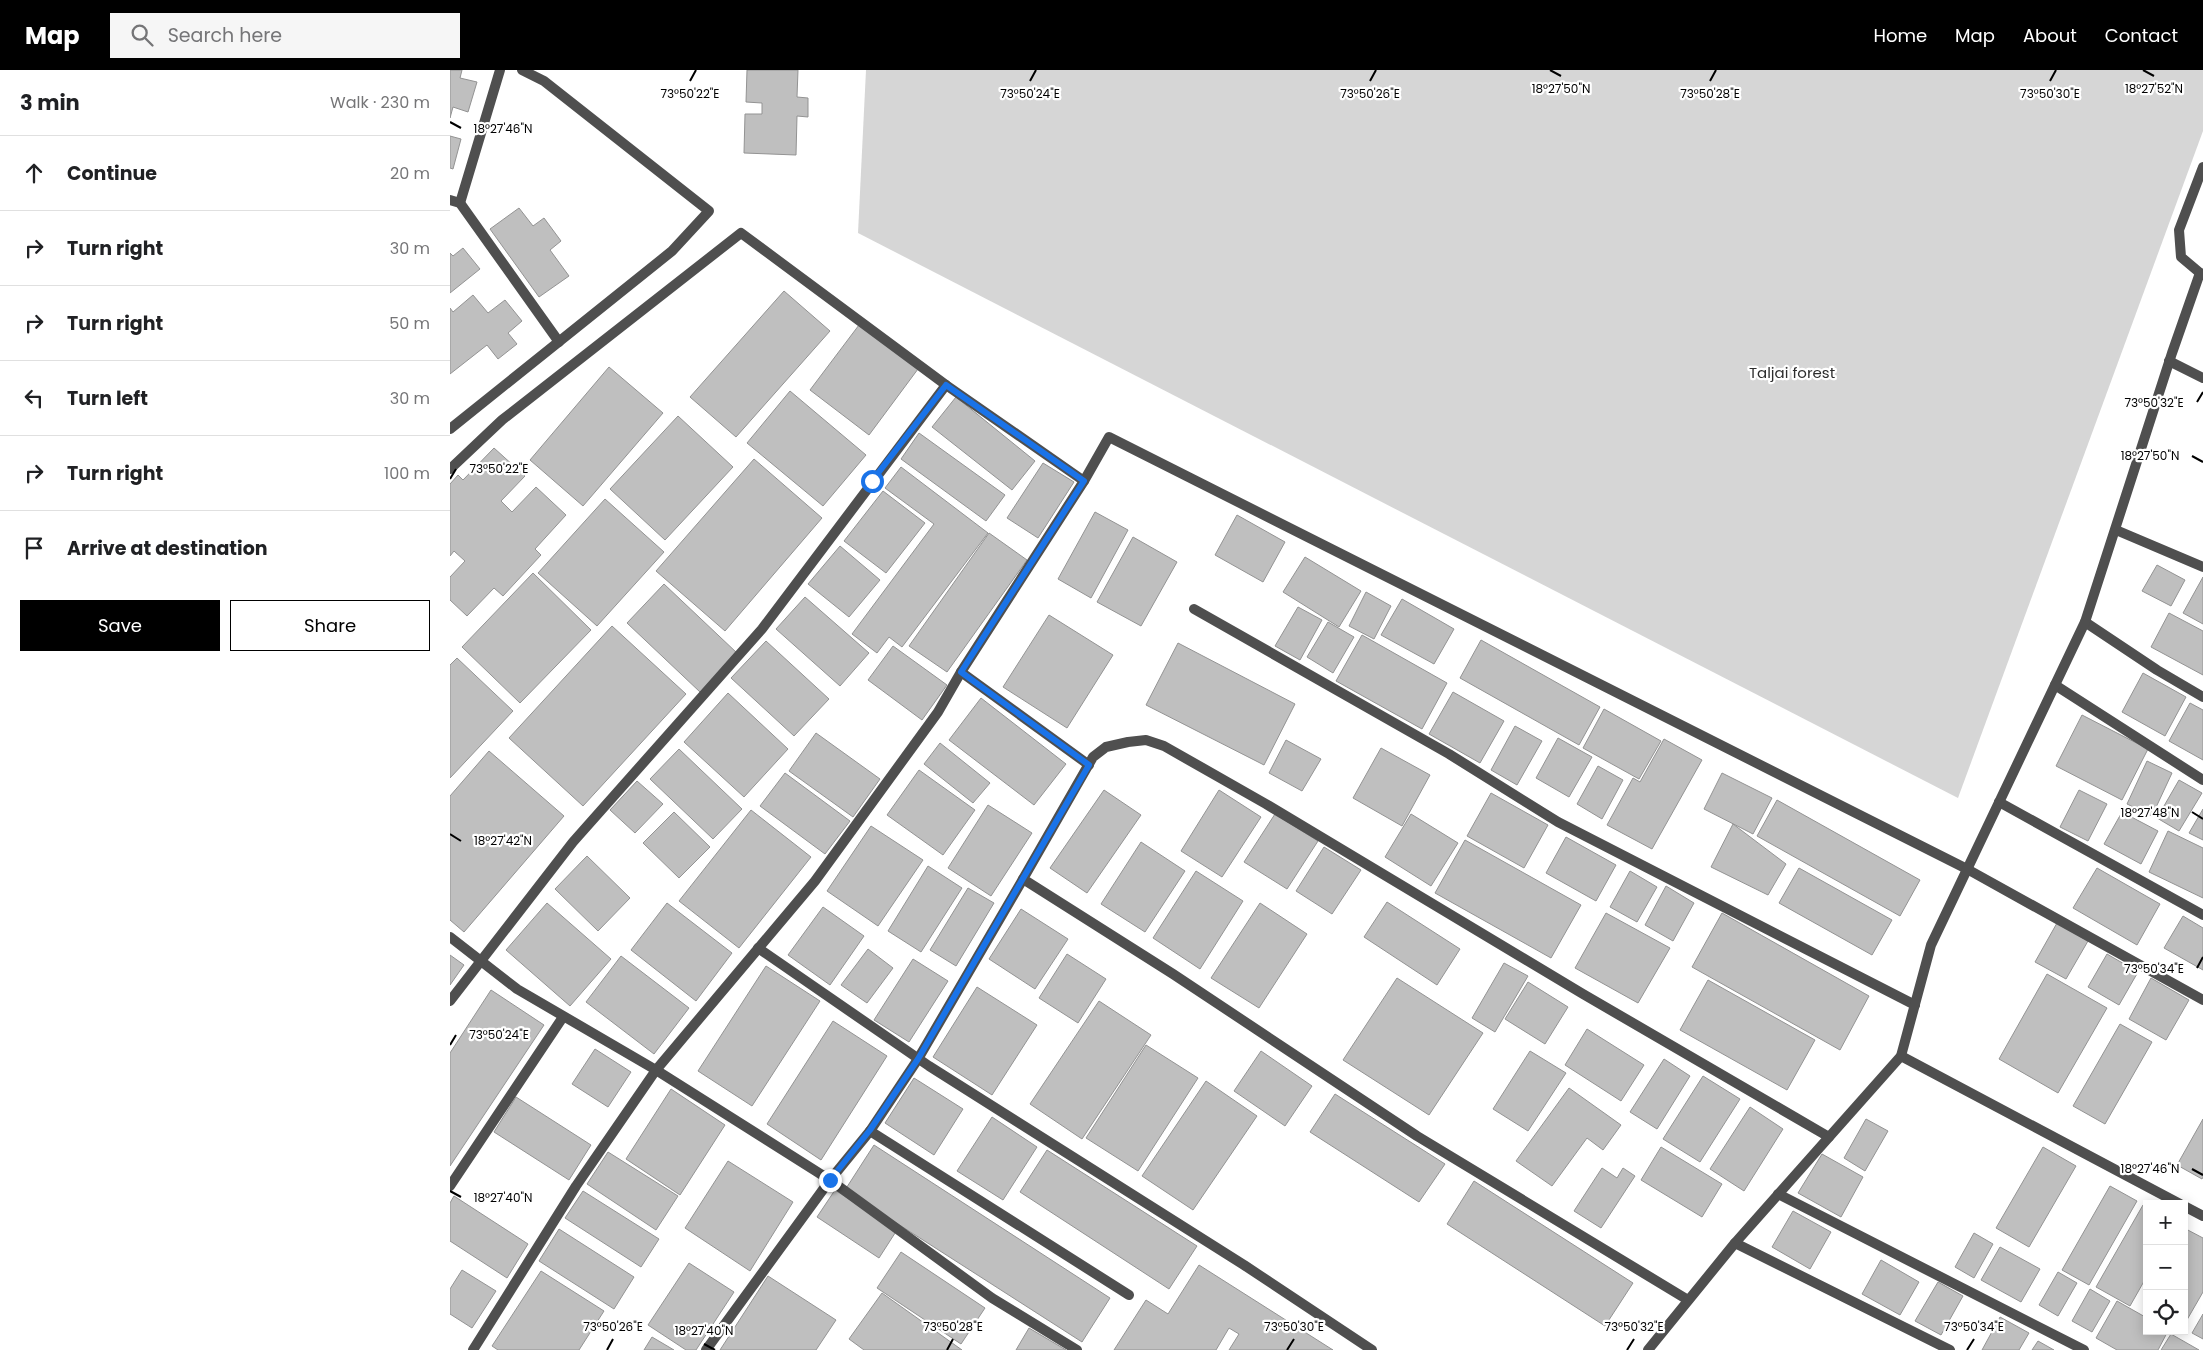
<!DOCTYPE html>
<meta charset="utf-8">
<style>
body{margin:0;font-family:Poppins,sans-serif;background:#f6f6f6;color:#202124}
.controls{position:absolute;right:15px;bottom:15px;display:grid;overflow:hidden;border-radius:0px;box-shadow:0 2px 12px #0003}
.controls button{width:45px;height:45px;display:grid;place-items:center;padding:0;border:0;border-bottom:1px solid #e0e0e0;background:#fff;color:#202124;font:25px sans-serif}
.stop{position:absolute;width:15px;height:15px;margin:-11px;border:4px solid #1a73e8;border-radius:50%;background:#fff}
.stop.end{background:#1a73e8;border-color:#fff;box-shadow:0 1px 5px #0008}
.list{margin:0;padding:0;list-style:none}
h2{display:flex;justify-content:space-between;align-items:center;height:65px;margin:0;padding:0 20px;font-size:21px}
h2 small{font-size:16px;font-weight:400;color:#757577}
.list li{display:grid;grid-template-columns:32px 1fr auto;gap:15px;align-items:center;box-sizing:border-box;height:75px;padding:0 20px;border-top:1px solid #e0e0e0}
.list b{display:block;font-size:19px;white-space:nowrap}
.list em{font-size:16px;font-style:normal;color:#757577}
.actions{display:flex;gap:10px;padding:15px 20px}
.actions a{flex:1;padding:11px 0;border:1px solid #000;border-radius:0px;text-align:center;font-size:18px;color:#000}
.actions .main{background:#000;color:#fff}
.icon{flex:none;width:28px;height:28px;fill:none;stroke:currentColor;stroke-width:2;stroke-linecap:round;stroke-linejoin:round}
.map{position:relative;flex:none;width:1753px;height:1280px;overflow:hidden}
header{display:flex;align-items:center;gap:30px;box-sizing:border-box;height:70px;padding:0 25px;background:#000;color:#fff}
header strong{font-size:24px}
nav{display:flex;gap:28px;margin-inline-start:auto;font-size:18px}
.search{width:350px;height:45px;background:#f6f6f6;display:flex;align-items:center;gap:12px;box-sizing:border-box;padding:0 18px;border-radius:0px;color:#757577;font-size:19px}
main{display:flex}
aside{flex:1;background:#fff}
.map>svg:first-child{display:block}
</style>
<header>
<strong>Map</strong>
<div class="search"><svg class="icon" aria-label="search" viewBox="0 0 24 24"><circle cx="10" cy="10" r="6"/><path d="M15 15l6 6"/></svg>Search here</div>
<nav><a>Home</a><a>Map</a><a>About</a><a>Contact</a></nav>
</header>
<main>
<aside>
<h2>3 min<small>Walk · 230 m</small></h2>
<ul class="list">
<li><svg class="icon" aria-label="ahead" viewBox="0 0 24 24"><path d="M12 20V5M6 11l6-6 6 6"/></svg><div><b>Continue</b></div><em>20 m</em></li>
<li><svg class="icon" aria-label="right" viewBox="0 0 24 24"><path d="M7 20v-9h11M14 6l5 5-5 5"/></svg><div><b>Turn right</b></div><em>30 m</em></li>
<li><svg class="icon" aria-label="right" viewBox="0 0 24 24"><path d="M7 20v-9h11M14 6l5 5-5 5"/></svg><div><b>Turn right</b></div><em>50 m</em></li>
<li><svg class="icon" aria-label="left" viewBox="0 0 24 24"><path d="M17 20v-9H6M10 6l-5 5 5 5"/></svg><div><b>Turn left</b></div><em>30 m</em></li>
<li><svg class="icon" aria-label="right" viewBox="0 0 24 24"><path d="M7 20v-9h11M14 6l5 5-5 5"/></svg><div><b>Turn right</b></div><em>100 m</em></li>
<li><svg class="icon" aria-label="arrive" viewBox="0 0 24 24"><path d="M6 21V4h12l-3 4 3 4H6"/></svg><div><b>Arrive at destination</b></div></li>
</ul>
<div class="actions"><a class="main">Save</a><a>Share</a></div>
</aside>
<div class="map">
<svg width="1753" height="1280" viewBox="0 0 1753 1280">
<rect width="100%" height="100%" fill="#fff"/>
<polygon fill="#d6d6d6" points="416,0 1753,0 1753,61 1508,728 408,163"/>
<g fill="#bfbfbf" stroke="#939393">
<polygon points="0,0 12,0 10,8 27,12 18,42 3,37 0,48"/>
<polygon points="297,0 348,0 347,27 358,28 358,47 347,46 346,85 294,83 295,44 312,44 312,33 296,32"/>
<polygon points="0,66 11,69 3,99 0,98"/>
<polygon points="69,138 83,156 94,148 111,171 100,180 119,206 89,227 40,159"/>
<polygon points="13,178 30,199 0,223 0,183 3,186"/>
<polygon points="334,221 380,261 286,367 240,327"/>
<polygon points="23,225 38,243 55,230 72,251 58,263 67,274 48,289 37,275 0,304 0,238 3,242"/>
<polygon points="409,255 468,299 419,365 360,320"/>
<polygon points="159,297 213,343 133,436 80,390"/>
<polygon points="340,321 416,385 373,436 297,373"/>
<polygon points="506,327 585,391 562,420 482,357"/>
<polygon points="228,346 283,397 215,470 160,419"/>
<polygon points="469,363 555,425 536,451 451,389"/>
<polygon points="44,378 75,406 51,431 62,442 86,417 116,445 85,479 91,485 53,526 44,518 17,546 0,530 0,507 15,491 4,481 0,486 0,414 8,405 13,410"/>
<polygon points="304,389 372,448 275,561 206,501"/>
<polygon points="593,393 624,412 588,468 557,448"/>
<polygon points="451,397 538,463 452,577 439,567 427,583 402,564 484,454 435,418"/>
<polygon points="433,421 475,453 436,503 394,471"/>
<polygon points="155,429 214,482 147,556 88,503"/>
<polygon points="645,442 678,460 641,528 608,509"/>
<polygon points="787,445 835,472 813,512 765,485"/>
<polygon points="539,463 577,490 497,602 459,576"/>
<polygon points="683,467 727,492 691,556 647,532"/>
<polygon points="390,476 430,510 399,547 358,514"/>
<polygon points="855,487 911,521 889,557 833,522"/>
<polygon points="1707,495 1735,510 1721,536 1692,521"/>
<polygon points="83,503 141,560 70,633 12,577"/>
<polygon points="1753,507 1753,554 1733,543"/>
<polygon points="214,514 287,583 250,622 177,553"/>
<polygon points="916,522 941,536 924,569 899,556"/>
<polygon points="355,527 419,583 390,616 326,559"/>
<polygon points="952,529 1004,559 984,594 931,565"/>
<polygon points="848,537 872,550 850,590 825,576"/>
<polygon points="1719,543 1753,561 1753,605 1701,577"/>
<polygon points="599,545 663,585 617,658 553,617"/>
<polygon points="878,552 904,567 883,603 857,587"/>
<polygon points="162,556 236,624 133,736 59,668"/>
<polygon points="912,565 997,613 972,659 886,611"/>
<polygon points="1031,570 1150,637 1129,675 1010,608"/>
<polygon points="316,571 379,629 344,666 281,608"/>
<polygon points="728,573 845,634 814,695 696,635"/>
<polygon points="443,576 497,615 472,650 418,610"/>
<polygon points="7,588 63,641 0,708 0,595"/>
<polygon points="1693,603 1736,627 1715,666 1672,642"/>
<polygon points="1003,622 1054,651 1030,693 979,664"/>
<polygon points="278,623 338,679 294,727 234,672"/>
<polygon points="531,628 616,694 584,735 499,670"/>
<polygon points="1740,633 1753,640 1753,690 1719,671"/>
<polygon points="1154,639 1211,671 1189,709 1133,678"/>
<polygon points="1632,645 1698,679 1672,730 1606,696"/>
<polygon points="1065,656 1092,671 1067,715 1041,700"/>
<polygon points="366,663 430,709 403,747 339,701"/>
<polygon points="1108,668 1142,687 1119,727 1086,708"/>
<polygon points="1214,669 1252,690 1202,779 1157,755 1183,708 1190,712"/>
<polygon points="836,670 871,689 852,721 819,703"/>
<polygon points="490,673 540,713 523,733 474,694"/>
<polygon points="931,678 980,705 952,756 903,728"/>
<polygon points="229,679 292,739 263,769 200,709"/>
<polygon points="39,681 114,746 14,862 0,850 0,726"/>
<polygon points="1697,691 1722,703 1702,746 1677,734"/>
<polygon points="1148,696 1173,710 1152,749 1127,734"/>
<polygon points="469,700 525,740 493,785 437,745"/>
<polygon points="335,703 400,751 375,784 310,736"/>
<polygon points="1272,703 1322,728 1303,764 1254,739"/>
<polygon points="1729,710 1752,723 1729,761 1707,748"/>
<polygon points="187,711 213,734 185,763 160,740"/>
<polygon points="654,720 691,745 637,823 600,798"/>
<polygon points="769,720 811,747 772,807 731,781"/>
<polygon points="1629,720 1657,734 1638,771 1610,757"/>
<polygon points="1041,723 1098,755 1074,798 1017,766"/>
<polygon points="1327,730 1470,810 1450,846 1307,766"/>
<polygon points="538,735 582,763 541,826 498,798"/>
<polygon points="1753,739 1753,770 1739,763"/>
<polygon points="301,740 361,787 289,878 229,831"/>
<polygon points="224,742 260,777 229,808 193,773"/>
<polygon points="1672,742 1708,761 1691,794 1654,774"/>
<polygon points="825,744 868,771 837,819 794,792"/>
<polygon points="961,744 1008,773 981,816 935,787"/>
<polygon points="1283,754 1336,794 1318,825 1261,797"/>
<polygon points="421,756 473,790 428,856 377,821"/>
<polygon points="1718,761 1753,778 1753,828 1699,802"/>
<polygon points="1116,767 1166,795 1146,831 1096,803"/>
<polygon points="1015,770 1131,835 1101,888 985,823"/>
<polygon points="691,772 735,801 695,862 651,834"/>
<polygon points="874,777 911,800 882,844 846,821"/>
<polygon points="137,786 180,828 148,861 105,819"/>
<polygon points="478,796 512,818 471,882 438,861"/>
<polygon points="1349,798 1442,850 1422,885 1329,833"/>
<polygon points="1647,798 1710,834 1687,875 1623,838"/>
<polygon points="746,801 793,831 750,899 703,868"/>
<polygon points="1180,801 1207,817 1187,852 1160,837"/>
<polygon points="1216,816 1244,833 1223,871 1195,855"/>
<polygon points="518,818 544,833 506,896 480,880"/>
<polygon points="937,832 1010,879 987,915 914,867"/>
<polygon points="97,833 161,889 120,936 56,880"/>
<polygon points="217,833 282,883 246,931 181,880"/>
<polygon points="810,833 857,864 809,938 761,908"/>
<polygon points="373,837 414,866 380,915 338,885"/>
<polygon points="571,839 618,869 585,919 539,889"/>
<polygon points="1156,843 1220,878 1188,933 1125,898"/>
<polygon points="1272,843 1419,926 1390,980 1242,897"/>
<polygon points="1733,846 1753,858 1753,900 1714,878"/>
<polygon points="1607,853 1638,871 1616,909 1585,892"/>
<polygon points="418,879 443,898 417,933 391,915"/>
<polygon points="617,884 656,909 628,953 589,928"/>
<polygon points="1657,884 1688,902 1669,935 1638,917"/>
<polygon points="0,885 14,895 0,915"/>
<polygon points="171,886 239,938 204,984 136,932"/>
<polygon points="463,889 498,911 459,972 424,950"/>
<polygon points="1054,893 1078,906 1045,962 1022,948"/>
<polygon points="316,896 370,931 302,1036 248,1001"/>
<polygon points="1597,904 1657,938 1608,1023 1549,989"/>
<polygon points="947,908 1033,963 979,1045 893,990"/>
<polygon points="1701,908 1739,930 1716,970 1679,949"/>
<polygon points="1258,910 1365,970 1337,1020 1230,960"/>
<polygon points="1078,912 1118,937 1095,974 1055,949"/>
<polygon points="527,917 587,955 542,1025 483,987"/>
<polygon points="41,920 94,955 0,1096 0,983"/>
<polygon points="649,931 701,965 632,1069 580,1034"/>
<polygon points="383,951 437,986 371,1090 317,1054"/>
<polygon points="1670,954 1702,972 1655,1054 1623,1036"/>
<polygon points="1137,959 1194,995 1171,1031 1115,995"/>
<polygon points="696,975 748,1008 688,1101 636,1068"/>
<polygon points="145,979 181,1002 158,1037 122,1014"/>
<polygon points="811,981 862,1016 835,1056 784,1021"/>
<polygon points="1080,981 1116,1003 1078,1061 1043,1039"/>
<polygon points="1214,989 1240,1006 1207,1059 1180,1042"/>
<polygon points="1253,1006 1290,1029 1250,1092 1213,1069"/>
<polygon points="464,1008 513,1039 484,1085 435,1053"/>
<polygon points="756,1011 807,1046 743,1140 692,1106"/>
<polygon points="1119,1018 1171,1055 1153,1080 1137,1068 1102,1116 1066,1091"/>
<polygon points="221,1019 275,1055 230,1125 176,1089"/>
<polygon points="885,1024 995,1094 969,1132 860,1062"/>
<polygon points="66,1027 141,1075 119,1110 44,1062"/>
<polygon points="1300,1037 1333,1059 1294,1121 1260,1099"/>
<polygon points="542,1047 587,1077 553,1130 507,1101"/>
<polygon points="1416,1049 1438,1061 1415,1101 1394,1088"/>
<polygon points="1753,1049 1753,1107 1752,1109 1727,1095"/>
<polygon points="424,1075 660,1228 632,1272 395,1120"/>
<polygon points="1211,1077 1272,1114 1252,1147 1191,1110"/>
<polygon points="1593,1077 1626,1096 1579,1177 1546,1158"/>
<polygon points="597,1080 747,1176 719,1219 570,1122"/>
<polygon points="158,1082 228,1126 206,1160 137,1114"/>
<polygon points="1372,1084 1413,1107 1391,1147 1348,1123"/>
<polygon points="278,1091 343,1132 300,1201 235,1158"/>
<polygon points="1152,1098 1167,1108 1173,1098 1185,1106 1151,1158 1124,1141"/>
<polygon points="1024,1111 1183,1213 1155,1256 997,1154"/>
<polygon points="1660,1116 1687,1131 1639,1215 1612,1200"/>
<polygon points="385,1120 447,1160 429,1188 367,1147"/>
<polygon points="133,1121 209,1169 191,1197 115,1148"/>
<polygon points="4,1126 78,1174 57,1208 0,1171 0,1133"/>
<polygon points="1693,1135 1697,1136 1697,1206 1680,1236 1646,1217"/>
<polygon points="1343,1141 1381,1162 1360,1199 1322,1177"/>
<polygon points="1734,1158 1753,1168 1753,1222 1734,1255"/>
<polygon points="109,1159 184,1207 164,1239 89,1191"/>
<polygon points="1524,1163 1543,1174 1524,1208 1505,1197"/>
<polygon points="1550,1177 1590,1199 1571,1232 1531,1210"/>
<polygon points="451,1182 535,1238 511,1274 427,1218"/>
<polygon points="1431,1190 1469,1212 1450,1245 1412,1224"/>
<polygon points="239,1193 284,1222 246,1280 236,1280 198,1255"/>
<polygon points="749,1195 883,1280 779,1280 789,1264 779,1258 766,1280 664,1280 696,1230 718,1244"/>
<polygon points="12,1200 46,1221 22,1258 0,1244 0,1219"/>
<polygon points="91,1201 154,1241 129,1280 48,1280 42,1276"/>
<polygon points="1608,1202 1627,1213 1608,1246 1589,1235"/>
<polygon points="318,1206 386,1250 366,1280 270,1280"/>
<polygon points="1488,1212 1513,1226 1491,1265 1465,1251"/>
<polygon points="1640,1219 1660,1231 1642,1262 1622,1251"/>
<polygon points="432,1223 512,1280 414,1280 399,1269"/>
<polygon points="1667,1231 1697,1248 1697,1261 1718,1261 1708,1280 1667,1280 1646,1268"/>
<polygon points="1753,1244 1753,1269 1742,1263"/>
<polygon points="1550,1247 1579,1263 1569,1280 1532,1280"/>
<polygon points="579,1258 616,1280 566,1280"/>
<polygon points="1721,1264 1749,1280 1711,1280"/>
<polygon points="202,1267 224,1280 194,1280"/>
<polygon points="1588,1271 1604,1280 1582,1280"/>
</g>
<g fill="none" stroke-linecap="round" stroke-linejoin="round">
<g stroke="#4f4f4f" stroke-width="10">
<polyline points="0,130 10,133 109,272"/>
<polyline points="10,133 50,0"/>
<polyline points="0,359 222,181 259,141 94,11 72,0"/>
</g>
<g stroke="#4f4f4f" stroke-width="10">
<polyline points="1750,203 1731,187 1729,160 1753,97"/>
<polyline points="1719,291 1753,308"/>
<polyline points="0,399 52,350 291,163 496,315 634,411 659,367 1517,799 1753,930"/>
<polyline points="1666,460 1753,497"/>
<polyline points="744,539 999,684 1108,752 1465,935"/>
<polyline points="1635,552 1707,600 1753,627"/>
<polyline points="511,602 639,695"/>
<polyline points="1605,615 1753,710"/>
<polyline points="1549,732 1753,845"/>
<polyline points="0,867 67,919 206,1000 380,1110 420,1061 468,989 573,809"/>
<polyline points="308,878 479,996 794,1195 922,1280"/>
<polyline points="0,931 123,772 312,559 496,315"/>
<polyline points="1451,986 1730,1134"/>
<polyline points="420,1061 679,1225"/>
<polyline points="0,1116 113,947"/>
<polyline points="1328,1124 1634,1280"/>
<polyline points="1734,1136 1753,1146"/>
<polyline points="1285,1173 1500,1280"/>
<polyline points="1238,1230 967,1066 723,904 573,809 643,687 656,677 678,672 696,670 714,676 816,734 1133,924 1379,1067"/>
<polyline points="23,1280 126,1116 206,1000 365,811 488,642 511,602 634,411"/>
<polyline points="256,1280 380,1110 542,1228 627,1280"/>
<polyline points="1198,1280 1285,1173 1451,986 1481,875 1635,552 1722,283 1750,203 1753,205"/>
</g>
</g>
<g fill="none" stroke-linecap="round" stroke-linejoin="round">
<polyline stroke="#1a73e8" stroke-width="6" points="380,1110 420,1060 468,989 639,695 511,602 634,411 496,315 422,411"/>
</g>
<path fill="none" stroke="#000" stroke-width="2" d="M1100,0L1111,6M1693,0L1704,6M240,11L246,0M580,11L586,0M920,11L926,0M1260,11L1266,0M1600,11L1606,0M0,52L11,58M1747,332L1753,322M1742,386L1753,392M0,409L6,399M1742,742L1753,749M0,764L11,771M1747,898L1753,887M0,975L6,965M1742,1099L1753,1105M0,1121L11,1127M254,1274L265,1280M157,1280L163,1269M497,1280L503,1269M837,1280L844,1269M1177,1280L1184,1269M1517,1280L1524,1269"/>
<g text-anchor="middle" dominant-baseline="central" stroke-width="4.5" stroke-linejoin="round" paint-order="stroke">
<g font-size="15" fill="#2d2d2d" stroke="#fff">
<text x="1342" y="302">Taljai forest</text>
</g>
</g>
<g font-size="12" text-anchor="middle" fill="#000" stroke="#fff" stroke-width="4.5" stroke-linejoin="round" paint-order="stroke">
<text x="1704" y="23">18°27'52"N</text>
<text x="1111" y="23">18°27'50"N</text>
<text x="240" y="28">73°50'22"E</text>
<text x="580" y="28">73°50'24"E</text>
<text x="920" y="28">73°50'26"E</text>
<text x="1260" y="28">73°50'28"E</text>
<text x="1600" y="28">73°50'30"E</text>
<text x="53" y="63">18°27'46"N</text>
<text x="1704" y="337">73°50'32"E</text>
<text x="1700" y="390">18°27'50"N</text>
<text x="49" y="403">73°50'22"E</text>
<text x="1700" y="747">18°27'48"N</text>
<text x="53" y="775">18°27'42"N</text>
<text x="1704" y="903">73°50'34"E</text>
<text x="49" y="969">73°50'24"E</text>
<text x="1700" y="1103">18°27'46"N</text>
<text x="53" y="1132">18°27'40"N</text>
<text x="163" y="1261">73°50'26"E</text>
<text x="503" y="1261">73°50'28"E</text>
<text x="844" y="1261">73°50'30"E</text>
<text x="1184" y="1261">73°50'32"E</text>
<text x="1524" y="1261">73°50'34"E</text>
<text x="254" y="1265">18°27'40"N</text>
</g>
</svg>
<div class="controls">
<button>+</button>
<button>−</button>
<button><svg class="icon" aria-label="locate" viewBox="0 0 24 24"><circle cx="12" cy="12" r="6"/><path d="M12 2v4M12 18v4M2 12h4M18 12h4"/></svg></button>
</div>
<div class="stop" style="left:422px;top:411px"></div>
<div class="stop end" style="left:380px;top:1110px"></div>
</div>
</main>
